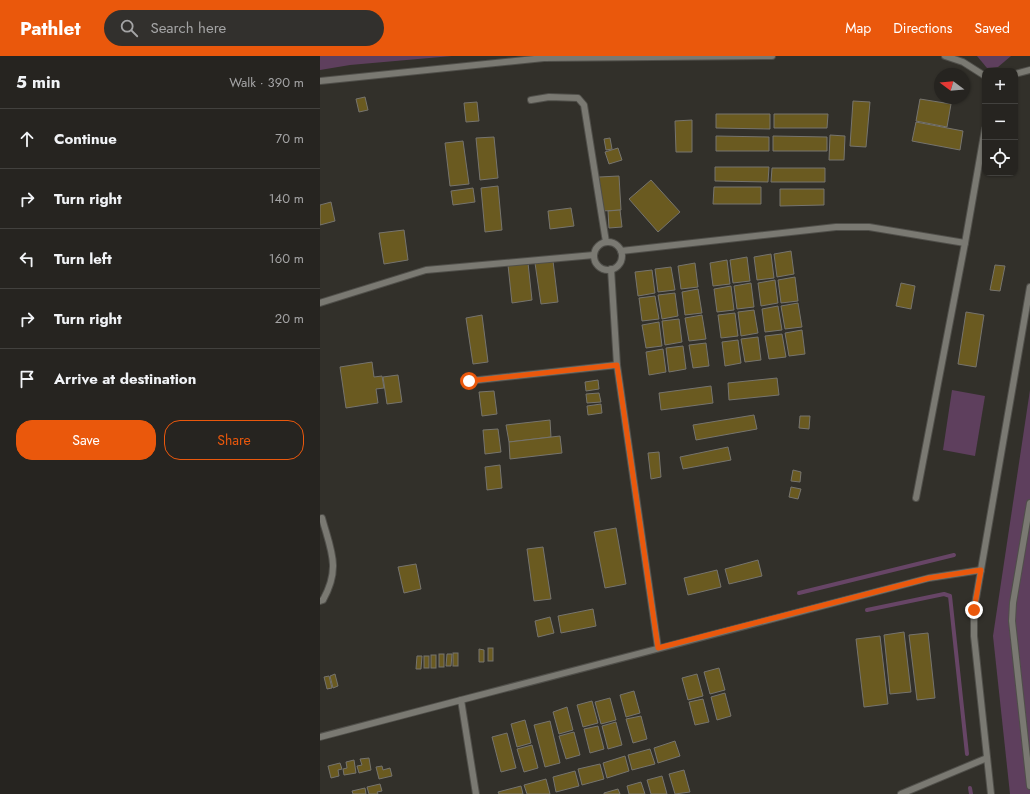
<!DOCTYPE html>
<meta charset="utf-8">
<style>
body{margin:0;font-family:Jost,sans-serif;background:#32302d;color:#f1f3f6}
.controls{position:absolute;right:12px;top:12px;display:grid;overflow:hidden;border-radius:8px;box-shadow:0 1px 3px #0004}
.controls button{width:36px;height:36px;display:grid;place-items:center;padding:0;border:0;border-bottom:1px solid #42413e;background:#262420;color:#f1f3f6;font:20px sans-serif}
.compass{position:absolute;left:614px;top:12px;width:36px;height:36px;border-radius:50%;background:#262420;box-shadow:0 1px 3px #0004;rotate:286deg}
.stop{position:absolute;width:12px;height:12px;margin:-9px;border:3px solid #ea580c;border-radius:50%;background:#fff}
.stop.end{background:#ea580c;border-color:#fff;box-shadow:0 1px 4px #0008}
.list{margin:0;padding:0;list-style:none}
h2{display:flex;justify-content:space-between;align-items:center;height:52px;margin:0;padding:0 16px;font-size:17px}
h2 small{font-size:13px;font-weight:400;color:#a4a4a5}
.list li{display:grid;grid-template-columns:26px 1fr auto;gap:12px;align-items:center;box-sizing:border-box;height:60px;padding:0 16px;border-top:1px solid #42413e}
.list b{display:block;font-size:15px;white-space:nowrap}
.list em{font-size:13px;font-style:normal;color:#a4a4a5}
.actions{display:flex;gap:8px;padding:12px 16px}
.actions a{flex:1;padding:9px 0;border:1px solid #ea580c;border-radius:16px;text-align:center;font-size:14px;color:#ea580c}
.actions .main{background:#ea580c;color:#fff}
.icon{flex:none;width:22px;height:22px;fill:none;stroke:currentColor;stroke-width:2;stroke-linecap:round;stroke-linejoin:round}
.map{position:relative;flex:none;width:710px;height:738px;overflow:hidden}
header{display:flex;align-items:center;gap:24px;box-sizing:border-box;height:56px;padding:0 20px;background:#ea580c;color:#fff}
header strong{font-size:19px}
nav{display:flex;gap:22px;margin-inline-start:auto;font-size:14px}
.search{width:280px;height:36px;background:#32302d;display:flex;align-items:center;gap:10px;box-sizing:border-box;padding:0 14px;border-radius:22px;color:#a4a4a5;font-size:15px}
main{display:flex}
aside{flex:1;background:#262420}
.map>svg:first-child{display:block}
</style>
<header>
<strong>Pathlet</strong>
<div class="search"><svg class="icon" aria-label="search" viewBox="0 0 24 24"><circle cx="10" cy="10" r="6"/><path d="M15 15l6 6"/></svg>Search here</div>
<nav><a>Map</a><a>Directions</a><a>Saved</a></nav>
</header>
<main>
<aside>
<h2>5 min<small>Walk · 390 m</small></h2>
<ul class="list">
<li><svg class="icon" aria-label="ahead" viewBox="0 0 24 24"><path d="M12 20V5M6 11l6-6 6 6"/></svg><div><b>Continue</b></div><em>70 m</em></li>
<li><svg class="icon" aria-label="right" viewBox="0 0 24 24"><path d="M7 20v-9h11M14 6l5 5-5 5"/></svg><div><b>Turn right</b></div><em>140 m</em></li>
<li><svg class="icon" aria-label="left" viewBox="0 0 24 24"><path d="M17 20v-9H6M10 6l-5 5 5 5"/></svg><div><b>Turn left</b></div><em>160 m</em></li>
<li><svg class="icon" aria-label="right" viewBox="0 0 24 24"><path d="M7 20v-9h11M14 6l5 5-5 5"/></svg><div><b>Turn right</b></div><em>20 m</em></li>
<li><svg class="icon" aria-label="arrive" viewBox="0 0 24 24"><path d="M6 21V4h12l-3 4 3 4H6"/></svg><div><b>Arrive at destination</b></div></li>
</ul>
<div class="actions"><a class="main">Save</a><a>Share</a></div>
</aside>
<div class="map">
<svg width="710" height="738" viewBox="0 0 710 738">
<rect width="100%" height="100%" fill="#32302a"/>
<g fill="#5e3f5d">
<polygon points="0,0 132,0 30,9 0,14"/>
<polygon points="657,0 691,0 678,11 667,12"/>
<polygon points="632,334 665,340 655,400 623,394"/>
<polygon points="710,334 710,738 690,738 673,580"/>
</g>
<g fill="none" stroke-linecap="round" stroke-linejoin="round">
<g stroke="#674566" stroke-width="4">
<polyline points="479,537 634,499"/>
<polyline points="547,554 624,538 630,540 647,698"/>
<polyline points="650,732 651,738"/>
</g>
</g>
<g fill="#6a5a20" stroke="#76746e">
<polygon points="45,41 48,54 39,56 36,43"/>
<polygon points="600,43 631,48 627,71 596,65"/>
<polygon points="533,45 550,46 546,91 530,90"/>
<polygon points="157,46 159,65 146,66 144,47"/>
<polygon points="396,58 450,58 450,73 396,72"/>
<polygon points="454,58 508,58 507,72 454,72"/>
<polygon points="372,64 372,96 356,96 355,65"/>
<polygon points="596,66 643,75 640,94 592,85"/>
<polygon points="510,79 525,80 524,104 509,104"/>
<polygon points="396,80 449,81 449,95 396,95"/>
<polygon points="453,80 507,81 507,95 453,95"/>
<polygon points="174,81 178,122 160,124 156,82"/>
<polygon points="290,82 292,93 286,94 284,83"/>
<polygon points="143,85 149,128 130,130 125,87"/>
<polygon points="298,92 302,104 289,108 285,96"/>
<polygon points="395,111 449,111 448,126 395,125"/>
<polygon points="452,112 505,112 505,126 451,126"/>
<polygon points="299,120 301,154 282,155 279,121"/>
<polygon points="331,124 360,156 338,176 309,143"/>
<polygon points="178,130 182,174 165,176 161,132"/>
<polygon points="394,131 441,131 441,148 393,148"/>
<polygon points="153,132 155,146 133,149 131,135"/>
<polygon points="460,133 504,133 504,149 460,150"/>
<polygon points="11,146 15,165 0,169 0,149"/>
<polygon points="251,152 254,170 230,173 228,155"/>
<polygon points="300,154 302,171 289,172 288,155"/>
<polygon points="84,174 88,204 64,208 59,177"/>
<polygon points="471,195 474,218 457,221 454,198"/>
<polygon points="451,198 454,222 437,224 434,201"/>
<polygon points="427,201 430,225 413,227 410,204"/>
<polygon points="407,204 410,228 393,230 390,207"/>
<polygon points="233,205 238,246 221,248 215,207"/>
<polygon points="208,207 212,244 192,247 188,209"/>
<polygon points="375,207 378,231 361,233 358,210"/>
<polygon points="675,209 685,210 680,235 670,234"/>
<polygon points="351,211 355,234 338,236 335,213"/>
<polygon points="332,214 335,237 318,240 315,216"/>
<polygon points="475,221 478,245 461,247 458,224"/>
<polygon points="455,224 458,247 441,250 438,227"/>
<polygon points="431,227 434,251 417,253 414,230"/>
<polygon points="581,227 595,230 591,253 576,250"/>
<polygon points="411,230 414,254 397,256 394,233"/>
<polygon points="378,233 382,257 365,259 362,236"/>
<polygon points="355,237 358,260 342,263 338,239"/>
<polygon points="335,240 339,263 322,265 319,242"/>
<polygon points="478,247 482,271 465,273 461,250"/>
<polygon points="458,250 462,274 445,276 442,253"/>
<polygon points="434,254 438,277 421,280 418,256"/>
<polygon points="646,256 664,259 656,311 638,308"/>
<polygon points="415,257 418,280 401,282 398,259"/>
<polygon points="162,259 168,306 153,308 146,262"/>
<polygon points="382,259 386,283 369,285 365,262"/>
<polygon points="359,263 362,286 345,289 342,265"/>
<polygon points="339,266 342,290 326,292 322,269"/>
<polygon points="482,274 485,298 469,300 465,277"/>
<polygon points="462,278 466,301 449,303 445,280"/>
<polygon points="438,281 441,304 425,306 421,283"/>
<polygon points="418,284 421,307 405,310 402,286"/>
<polygon points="386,287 389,310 373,312 369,289"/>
<polygon points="363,290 366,313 349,316 346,292"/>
<polygon points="343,293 346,316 329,319 326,296"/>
<polygon points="52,306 54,321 62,320 64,332 56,333 58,347 26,352 20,311"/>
<polygon points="78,319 82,346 67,348 63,321"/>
<polygon points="457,322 459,339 409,344 408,327"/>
<polygon points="278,324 279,333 266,335 265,326"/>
<polygon points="391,330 393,347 341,354 339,337"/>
<polygon points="174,335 177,358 162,360 159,336"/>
<polygon points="279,337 281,346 267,347 266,338"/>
<polygon points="281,348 282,357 268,359 267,350"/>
<polygon points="434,359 437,373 376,384 373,369"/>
<polygon points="480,360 490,360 489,373 479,372"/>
<polygon points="230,364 231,381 189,386 186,369"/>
<polygon points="178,373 181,396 165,398 163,374"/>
<polygon points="240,380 242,397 190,403 189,386"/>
<polygon points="408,391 411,404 363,413 360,401"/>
<polygon points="339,396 341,421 331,423 328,397"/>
<polygon points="180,409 182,432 167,434 165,411"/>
<polygon points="473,414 481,416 480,426 471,425"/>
<polygon points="471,431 481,433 478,443 469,441"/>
<polygon points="296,472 306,528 285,532 274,476"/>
<polygon points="223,491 231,543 214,545 207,493"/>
<polygon points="438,504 442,520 409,528 405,513"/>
<polygon points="96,508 101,533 84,537 78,511"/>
<polygon points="397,514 401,531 368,539 364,522"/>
<polygon points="273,553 276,570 241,577 238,560"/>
<polygon points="230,561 234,577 218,581 215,565"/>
<polygon points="584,576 591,636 570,638 564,579"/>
<polygon points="608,577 615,642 597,644 589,579"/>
<polygon points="560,580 568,648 544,651 536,583"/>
<rect x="168" y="592" width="5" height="13"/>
<polygon points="159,593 164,594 164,606 159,606"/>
<rect x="133" y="597" width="5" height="13"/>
<rect x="119" y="598" width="5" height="13"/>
<polygon points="127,598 132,598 131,610 126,610"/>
<rect x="111" y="599" width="5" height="13"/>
<polygon points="97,600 102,600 101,613 96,613"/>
<rect x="104" y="600" width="5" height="12"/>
<polygon points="399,612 405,634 390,638 384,616"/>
<polygon points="15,618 18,630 13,632 10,620"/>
<polygon points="377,618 383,640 368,644 362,622"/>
<polygon points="9,620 12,632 7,633 4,621"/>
<polygon points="314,635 320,657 306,661 300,639"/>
<polygon points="405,637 411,660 397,664 391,641"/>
<polygon points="290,642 296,664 281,668 275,646"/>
<polygon points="383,643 389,666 375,669 369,646"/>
<polygon points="272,645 278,667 263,671 257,649"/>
<polygon points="247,651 253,674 239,678 233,656"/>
<polygon points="321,660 327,683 313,687 306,663"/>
<polygon points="205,664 211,687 197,691 191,668"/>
<polygon points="230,665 240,707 225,711 214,669"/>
<polygon points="296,666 302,689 288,693 282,670"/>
<polygon points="278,670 284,693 270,697 264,673"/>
<polygon points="254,676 260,699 246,703 239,680"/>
<polygon points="187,677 196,712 181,716 172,681"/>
<polygon points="355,685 360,700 338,707 334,692"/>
<polygon points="212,689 218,712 204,716 197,693"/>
<polygon points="330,693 335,708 312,714 308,699"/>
<polygon points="305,700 309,715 287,722 283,707"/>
<polygon points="49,702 51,714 39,717 37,710 42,709 40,703"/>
<polygon points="34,704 36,717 24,719 23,713 27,712 26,706"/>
<polygon points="20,707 22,713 18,714 19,720 11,722 8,710"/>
<polygon points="280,708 284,723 262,729 258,713"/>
<polygon points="62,710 63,714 70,712 72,720 59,723 56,711"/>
<polygon points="364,714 370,736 355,738 349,718"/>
<polygon points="255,715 259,730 236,736 233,721"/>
<polygon points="342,720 347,738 331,738 327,724"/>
<polygon points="226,723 230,738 207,738 204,729"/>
<polygon points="321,726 325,738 309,738 307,730"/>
<polygon points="60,728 62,735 57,736 58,738 49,738 47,731"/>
<polygon points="201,730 203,738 179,738 178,736"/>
<polygon points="45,732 46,738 33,738 32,735"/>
<polygon points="298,733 300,738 284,738 284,737"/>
</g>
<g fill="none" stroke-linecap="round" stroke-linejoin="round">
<defs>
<g id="lane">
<polyline points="625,0 643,6 665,20"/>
<polyline points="695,18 710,14"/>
<polyline points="0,25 224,2 452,0"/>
<polyline points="211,44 229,41 258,42 264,49 286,186"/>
<circle cx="288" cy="200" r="14"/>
<polyline points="645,187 665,73"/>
<polyline points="301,195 516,171 549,171 645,187 596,442"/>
<polyline points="291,213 297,309 338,592"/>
<polyline points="0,247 106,214 274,199"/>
<polyline points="149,325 297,309"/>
<polyline points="710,447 693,547 692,565 710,730"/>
<path d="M0,545L3,544C21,512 11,495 2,462"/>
<polyline points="141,644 609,522 661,514"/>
<polyline points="0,681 141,644 156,738"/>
<polyline points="581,738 667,702"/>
<polyline points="671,738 654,580 654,554 710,231"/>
</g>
</defs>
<use href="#lane" stroke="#504f4a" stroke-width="8"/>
<use href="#lane" stroke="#7a7972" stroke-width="6"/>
</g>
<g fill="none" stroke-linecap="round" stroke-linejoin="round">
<polyline stroke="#ea580c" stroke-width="5" points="149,325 297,309 338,592 609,522 661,514 654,554"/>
</g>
</svg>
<div class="controls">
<button>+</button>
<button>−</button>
<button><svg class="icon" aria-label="locate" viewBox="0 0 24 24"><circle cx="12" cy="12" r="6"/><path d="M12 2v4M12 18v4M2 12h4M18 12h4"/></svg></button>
</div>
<svg class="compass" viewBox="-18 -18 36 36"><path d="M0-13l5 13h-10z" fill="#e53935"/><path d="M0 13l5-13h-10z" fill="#a4a4a5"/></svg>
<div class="stop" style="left:149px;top:325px"></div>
<div class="stop end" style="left:654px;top:554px"></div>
</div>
</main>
